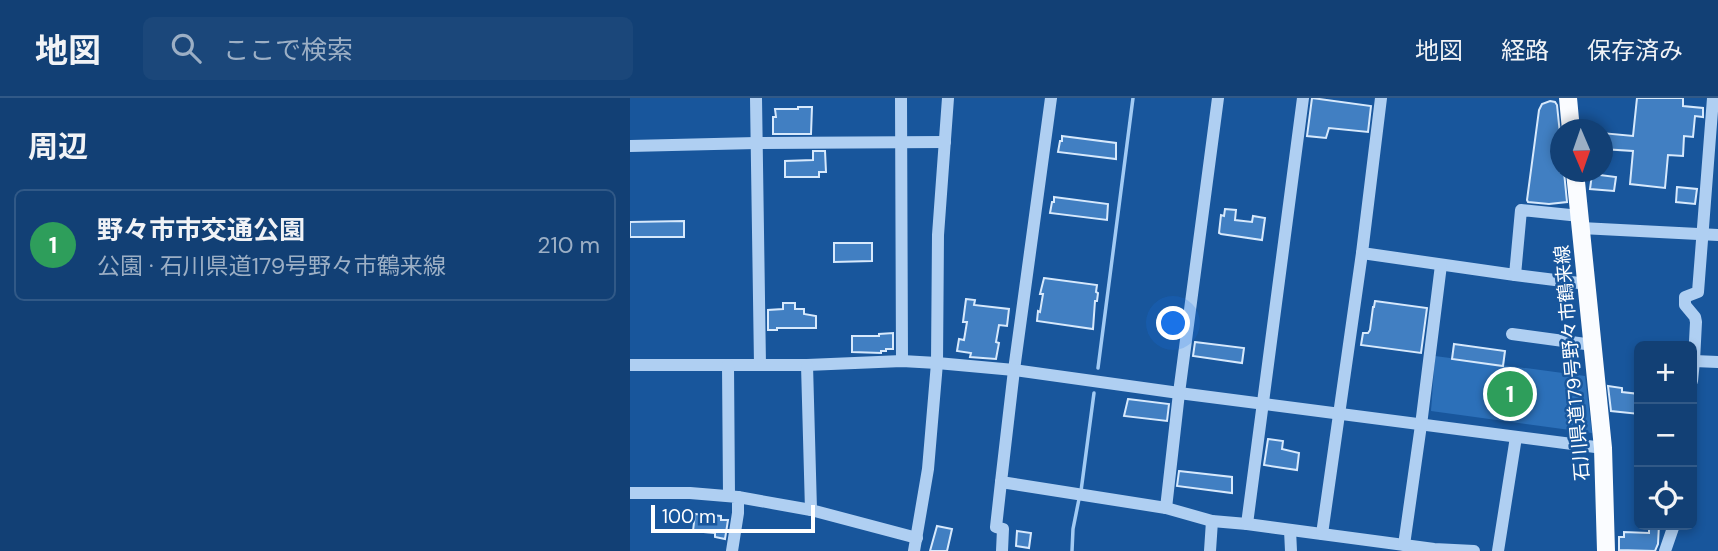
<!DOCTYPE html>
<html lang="ja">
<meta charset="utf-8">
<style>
body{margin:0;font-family:"DM Sans","Noto Sans JP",sans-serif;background:#1b477a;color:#f1f3f6}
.controls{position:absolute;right:21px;bottom:21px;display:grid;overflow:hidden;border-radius:10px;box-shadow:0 4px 10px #0003}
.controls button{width:63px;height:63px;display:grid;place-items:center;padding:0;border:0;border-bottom:2px solid #315987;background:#124075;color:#f1f3f6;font:35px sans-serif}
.compass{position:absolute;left:920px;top:21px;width:63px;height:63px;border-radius:50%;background:#124075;box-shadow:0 4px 10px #0003;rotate:178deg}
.scale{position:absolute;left:21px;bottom:18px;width:164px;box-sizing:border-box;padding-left:7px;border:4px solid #fff;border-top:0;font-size:19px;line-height:24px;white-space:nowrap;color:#fff;-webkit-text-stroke:5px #18569c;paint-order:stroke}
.you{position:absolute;left:544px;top:226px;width:24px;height:24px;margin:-18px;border:5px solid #fff;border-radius:50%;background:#1a73e8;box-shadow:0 0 0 10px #1a73e833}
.badge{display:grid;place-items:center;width:46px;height:46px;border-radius:50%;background:#ffd170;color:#fff;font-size:23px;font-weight:700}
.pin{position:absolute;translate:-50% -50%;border:4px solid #fff;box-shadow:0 2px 7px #0006}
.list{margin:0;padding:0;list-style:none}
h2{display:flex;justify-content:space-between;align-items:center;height:91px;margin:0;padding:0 28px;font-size:30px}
h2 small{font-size:23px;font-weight:400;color:#9cafc5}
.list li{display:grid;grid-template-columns:46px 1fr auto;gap:21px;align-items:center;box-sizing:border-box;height:112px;margin:0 14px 14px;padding:0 14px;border:2px solid #315987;border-radius:10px}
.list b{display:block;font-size:26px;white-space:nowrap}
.list p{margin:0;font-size:23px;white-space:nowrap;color:#9cafc5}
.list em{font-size:23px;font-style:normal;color:#9cafc5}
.icon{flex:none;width:38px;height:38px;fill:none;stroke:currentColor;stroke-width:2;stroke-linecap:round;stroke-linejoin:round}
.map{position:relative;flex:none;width:1088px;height:453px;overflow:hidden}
header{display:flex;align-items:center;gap:42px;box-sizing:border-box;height:98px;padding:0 35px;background:#124075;border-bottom:2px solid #315987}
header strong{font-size:33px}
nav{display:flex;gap:38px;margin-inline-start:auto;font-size:24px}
.search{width:490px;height:63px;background:#1b477a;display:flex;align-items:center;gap:18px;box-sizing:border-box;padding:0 24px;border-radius:10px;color:#9cafc5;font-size:26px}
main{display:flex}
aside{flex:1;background:#124075}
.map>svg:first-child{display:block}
</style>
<header>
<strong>地図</strong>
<div class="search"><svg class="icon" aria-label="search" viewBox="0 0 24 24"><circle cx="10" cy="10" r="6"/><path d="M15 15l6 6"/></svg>ここで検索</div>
<nav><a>地図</a><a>経路</a><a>保存済み</a></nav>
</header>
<main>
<aside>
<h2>周辺<small></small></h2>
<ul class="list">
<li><span class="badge" style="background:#2e9e5b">1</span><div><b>野々市市交通公園</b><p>公園 · 石川県道179号野々市鶴来線</p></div><em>210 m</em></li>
</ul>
</aside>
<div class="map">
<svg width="1088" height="453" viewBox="0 0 1088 453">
<rect width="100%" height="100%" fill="#18569c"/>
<polygon fill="#2c70b9" points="805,258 955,278 962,335 801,313"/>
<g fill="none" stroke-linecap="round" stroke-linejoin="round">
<g stroke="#a2cbf4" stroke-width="3.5">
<polyline points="468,270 503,0"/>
<polyline points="451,393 464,295"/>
<polyline points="442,453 443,431 449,401"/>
</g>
</g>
<g fill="#417fc2" stroke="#d7e9fc" stroke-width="2">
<polygon points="682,0 741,8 738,34 699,30 696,40 677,38"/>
<polygon points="1007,0 1053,0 1053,8 1073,10 1073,19 1065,18 1063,39 1054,38 1053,58 1038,57 1035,90 1000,86 1003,53 972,51 972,35 1003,38"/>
<polygon points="920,3 925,4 927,7 930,36 930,74 934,74 937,104 919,106 898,104 897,102 909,12 912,6"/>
<polygon points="168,9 182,9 181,36 143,36 143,19 146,19 145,11 168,11"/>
<polygon points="432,38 486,45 486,61 428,54 430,43 432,43"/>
<polygon points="183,53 195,53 196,74 189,74 189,79 155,79 155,63 183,62"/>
<polygon points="962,76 986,79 984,93 960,91"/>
<polygon points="1047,89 1067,91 1065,106 1046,104"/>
<polygon points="424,99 478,106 477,122 420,115 422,104 424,104"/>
<polygon points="595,111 606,112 605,122 622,124 623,118 635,120 632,142 591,136 589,135 591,117 594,118"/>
<polygon points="54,123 54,139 0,139 0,124"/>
<polygon points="204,145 242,145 242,163 204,164"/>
<polygon points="414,180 467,187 466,194 468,195 467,203 465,203 463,231 407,223 408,213 410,214 413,196 410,196"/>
<polygon points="336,201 345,202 344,207 379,211 377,228 369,227 366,244 369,245 366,261 340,259 341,255 327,253 329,241 334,242 337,224 333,224"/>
<polygon points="745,203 797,210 791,255 731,247 733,235 738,235 740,232 743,209 744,209"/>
<polygon points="153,205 165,205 165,211 174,211 174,216 186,218 186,230 147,230 147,232 138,232 138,212 153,211"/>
<polygon points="263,235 263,251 256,251 256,253 251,253 251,255 222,254 222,238 249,238 249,236"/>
<polygon points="565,244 614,250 612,265 563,258"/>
<polygon points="824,246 875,253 873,268 822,261"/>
<polygon points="978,288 992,290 992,294 1009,296 1009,316 981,313"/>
<polygon points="498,301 539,306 537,323 494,318"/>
<polygon points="638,341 653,343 652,351 669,355 667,372 634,367"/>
<polygon points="549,373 602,379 602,395 547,388"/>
<polygon points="65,416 91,418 91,422 98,422 95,441 85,439 85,435 63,433"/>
<polygon points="1019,427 1029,427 1028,446 1025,453 989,452 989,439 994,439 994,434 1019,435"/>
<polygon points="307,428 322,431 317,453 300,453"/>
<polygon points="387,433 401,435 399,450 386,448"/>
</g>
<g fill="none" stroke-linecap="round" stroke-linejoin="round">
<g stroke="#afcff2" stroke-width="12">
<polyline points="126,0 130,267"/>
<polyline points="271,0 272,263"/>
<polyline points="421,0 384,272 371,384 536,410 582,423 617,426 804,451 844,453"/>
<polyline points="751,0 732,155 885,177 891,112 950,118"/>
<polyline points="0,48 126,45 315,44"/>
<polyline points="951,130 1088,137"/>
<polyline points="885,177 957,186"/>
<polyline points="882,236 963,247"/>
<polyline points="1064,263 1066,224 1065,219 1055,207 1055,199 1068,194 1083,0"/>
<polyline points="0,267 177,267 272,263 307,265 384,272 549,295 973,350"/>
<polyline points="98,267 99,398"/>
<polyline points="177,267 181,412"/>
<polyline points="1062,283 1064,263 1088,264"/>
<polyline points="371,384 366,429 373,431 372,453"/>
<polyline points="0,395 60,395 108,399 108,415 102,453"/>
<polyline points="108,399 181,412 287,440"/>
<polyline points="536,410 549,295 588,0"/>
<polyline points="617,426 673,0"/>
<polyline points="660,432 661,453"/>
<polyline points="692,436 732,155"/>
<polyline points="774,447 791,327 811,167"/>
<polyline points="284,453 298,371 307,265 308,137 318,0"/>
<polyline points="580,453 582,423"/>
<polyline points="868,453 886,339"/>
<polyline points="1035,453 1044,427"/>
</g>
<g stroke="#fafcff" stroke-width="18">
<polyline points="938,0 941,32"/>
<polyline points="945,74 973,350 976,453"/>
</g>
</g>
<g text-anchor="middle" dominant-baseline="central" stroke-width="5" stroke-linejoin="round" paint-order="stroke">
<g font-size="19" fill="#fff" stroke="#18569c">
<text transform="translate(942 265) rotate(-95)">石川県道179号野々市鶴来線</text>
</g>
</g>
</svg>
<div class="controls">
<button>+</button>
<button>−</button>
<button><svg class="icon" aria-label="locate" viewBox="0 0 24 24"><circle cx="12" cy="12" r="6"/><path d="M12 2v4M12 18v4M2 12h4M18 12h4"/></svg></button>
</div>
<svg class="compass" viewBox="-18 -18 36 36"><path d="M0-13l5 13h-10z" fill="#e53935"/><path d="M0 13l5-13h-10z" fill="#9cafc5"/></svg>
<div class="scale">100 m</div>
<div class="you"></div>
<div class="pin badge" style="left:880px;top:296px;background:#2e9e5b">1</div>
</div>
</main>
